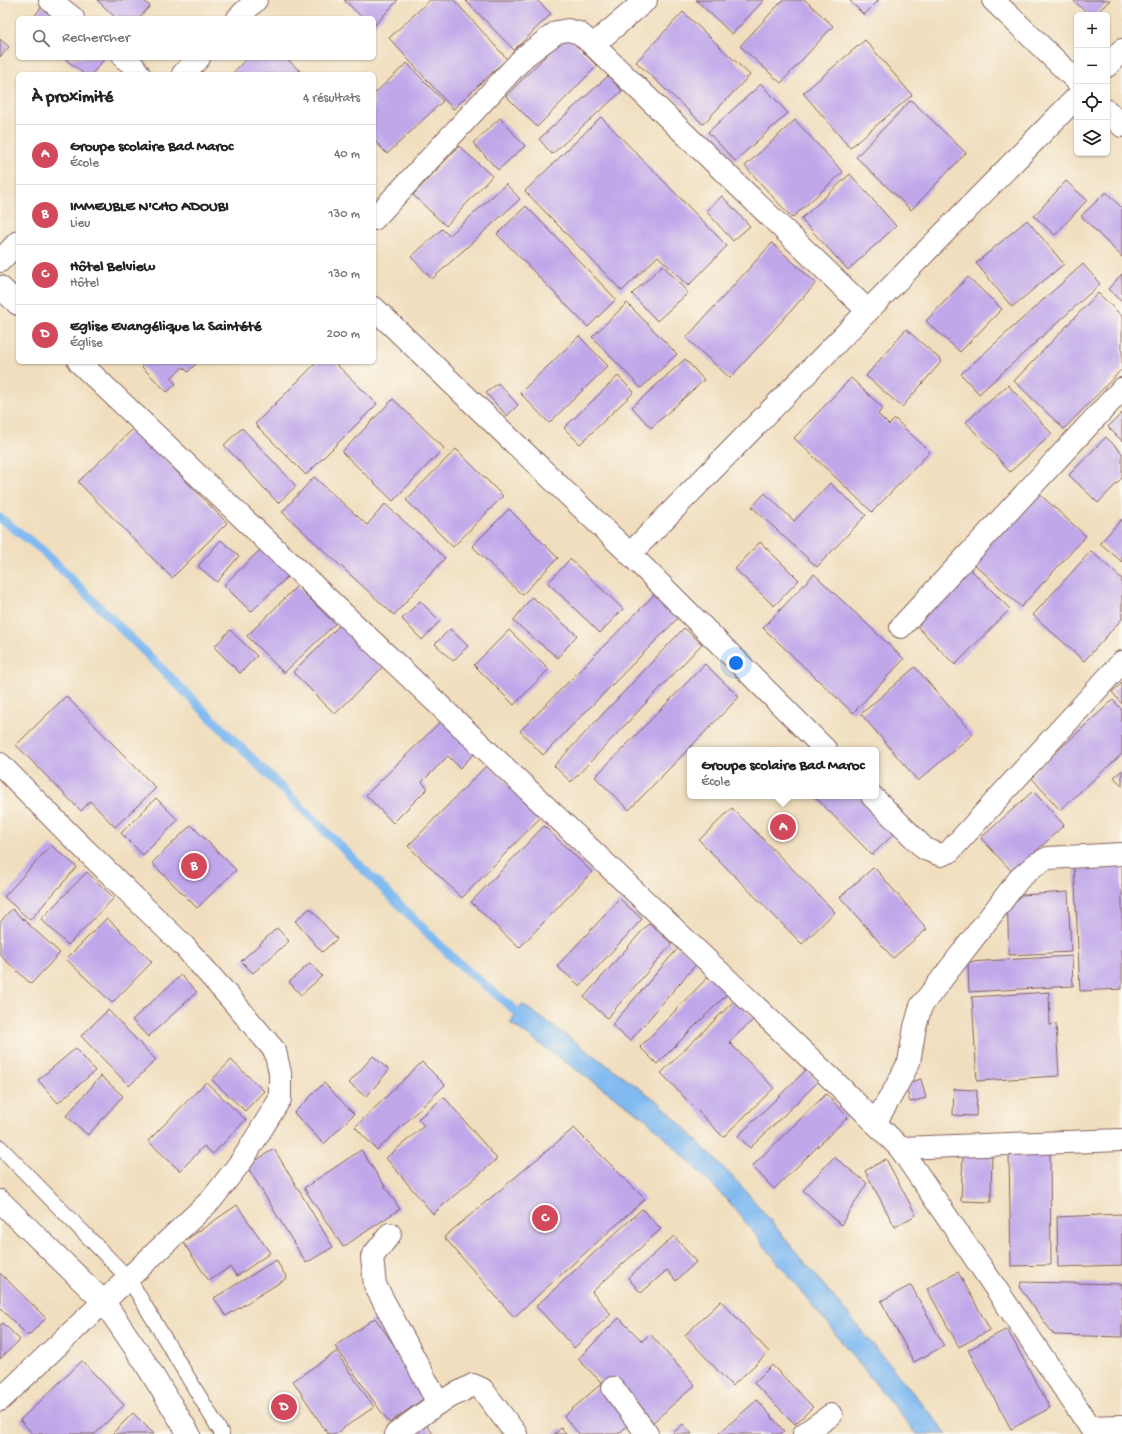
<!DOCTYPE html>
<html lang="fr">
<meta charset="utf-8">
<style>
body{margin:0;font-family:"Gochi Hand",sans-serif;background:#f6f6f6;color:#222}
.controls{position:absolute;right:12px;top:12px;display:grid;overflow:hidden;border-radius:6px;box-shadow:0 1px 3px #0004}
.controls button{width:36px;height:36px;display:grid;place-items:center;padding:0;border:0;border-bottom:1px solid #e0e0e0;background:#fff;color:#222;font:20px sans-serif}
.you{position:absolute;left:736px;top:663px;width:14px;height:14px;margin:-10px;border:3px solid #fff;border-radius:50%;background:#1a73e8;box-shadow:0 0 0 6px #1a73e833}
.badge{display:grid;place-items:center;width:26px;height:26px;border-radius:50%;background:#d1495b;color:#fff;font-size:13px;font-weight:700}
.pin{position:absolute;translate:-50% -50%;border:2px solid #fff;box-shadow:0 1px 4px #0006}
.popup{position:absolute;left:687px;top:747px;width:192px;height:52px;box-sizing:border-box;display:grid;place-content:center;border-radius:6px;background:#fff;filter:drop-shadow(0 1px 3px #0005);font-size:13px;white-space:nowrap;color:#767676}
.popup b{font-size:15px;color:#222}
.popup::after{content:'';position:absolute;left:50%;top:100%;margin-left:-8px;border:8px solid transparent;border-top-color:#fff}
.list{margin:0;padding:0;list-style:none}
h2{display:flex;justify-content:space-between;align-items:center;height:52px;margin:0;padding:0 16px;font-size:17px}
h2 small{font-size:13px;font-weight:400;color:#767676}
.list li{display:grid;grid-template-columns:26px 1fr auto;gap:12px;align-items:center;box-sizing:border-box;height:60px;padding:0 16px;border-top:1px solid #e0e0e0}
.list b{display:block;font-size:15px;white-space:nowrap}
.list p{margin:0;font-size:13px;white-space:nowrap;color:#767676}
.list em{font-size:13px;font-style:normal;color:#767676}
.icon{flex:none;width:22px;height:22px;fill:none;stroke:currentColor;stroke-width:2;stroke-linecap:round;stroke-linejoin:round}
.map{position:relative;flex:none;width:1122px;height:1434px;overflow:hidden}
.search{position:absolute;background:#fff;box-shadow:0 1px 3px #0004;left:16px;top:16px;width:360px;height:44px;display:flex;align-items:center;gap:10px;box-sizing:border-box;padding:0 14px;border-radius:6px;color:#767676;font-size:15px}
.panel{position:absolute;background:#fff;box-shadow:0 1px 3px #0004;left:16px;top:72px;width:360px;height:292px;border-radius:6px}
.map>svg:first-child{display:block}
</style>
<div class="map">
<svg width="1122" height="1434" viewBox="0 0 1122 1434">
<rect width="100%" height="100%" fill="#fbf7ec"/>
<filter id="ink" filterUnits="userSpaceOnUse"><feTurbulence type="fractalNoise" baseFrequency=".025" numOctaves="2"/><feDisplacementMap in="SourceGraphic" scale="8" xChannelSelector="R" yChannelSelector="G"/><feConvolveMatrix kernelMatrix="1 2 1 2 8 2 1 2 1" color-interpolation-filters="sRGB"/></filter>
<filter id="wash" filterUnits="userSpaceOnUse"><feTurbulence type="fractalNoise" baseFrequency=".012" numOctaves="4" result="noise"/><feDisplacementMap in="SourceGraphic" scale="16" xChannelSelector="R" yChannelSelector="G"/><feGaussianBlur stdDeviation="0.9" result="paint"/><feColorMatrix in="noise" values="0 0 0 0 0 0 0 0 0 0 0 0 0 0 0 0 0 1.4 0 .05"/><feComposite in="paint" operator="in"/></filter>
<g filter="url(#wash)">
<rect width="100%" height="100%" fill="#f0debe"/>
<polygon fill="#80baf1" stroke="#656c8e" points="522,1004 660,1103 745,1190 947,1434 916,1434 730,1203 645,1118 510,1023"/>
<g fill="none" stroke-linecap="round" stroke-linejoin="round">
<polyline stroke="#80baf1" stroke-width="9" points="0,518 41,549 456,961 527,1020"/>
</g>
<g id="blocks">
<g fill="#bfa7ea">
<polygon points="97,0 143,0 150,6 139,18 116,18"/>
<polygon points="344,0 398,0 374,26 374,18 363,18"/>
<polygon points="430,0 454,0 507,59 453,109 389,38"/>
<polygon points="465,0 537,0 551,14 514,50"/>
<polygon points="696,0 764,0 732,34"/>
<polygon points="783,0 805,0 833,26 781,83 740,46"/>
<polygon points="849,0 879,0 864,15"/>
<polygon points="1073,0 1110,0 1095,15 1089,15"/>
<polygon points="43,5 59,18 33,18"/>
<polygon points="683,12 750,75 703,124 636,62"/>
<polygon points="566,35 597,66 537,127 506,96"/>
<polygon points="0,39 9,47 0,57"/>
<polygon points="865,40 912,95 850,148 803,93"/>
<polygon points="64,58 105,58 92,74 84,74"/>
<polygon points="247,58 286,58 303,74 232,74"/>
<polygon points="407,63 443,101 387,154 374,140 374,94"/>
<polygon points="608,76 622,91 552,154 539,139"/>
<polygon points="761,84 788,113 735,161 708,132"/>
<polygon points="911,100 966,153 911,210 856,157"/>
<polygon points="601,117 727,246 688,286 658,256 622,291 525,191"/>
<polygon points="500,118 525,146 498,170 473,143"/>
<polygon points="795,120 843,172 792,218 745,166"/>
<polygon points="459,146 492,176 446,226 413,195"/>
<polygon points="850,174 896,226 848,270 801,219"/>
<polygon points="1066,181 1087,200 1055,235 1034,216"/>
<polygon points="506,184 520,199 432,279 411,257 442,229 449,236"/>
<polygon points="1106,192 1122,208 1122,257 1081,216"/>
<polygon points="722,196 750,226 733,241 706,211"/>
<polygon points="526,206 616,299 588,327 497,234"/>
<polygon points="1027,220 1064,264 1012,307 976,263"/>
<polygon points="772,243 816,283 730,378 686,338"/>
<polygon points="1083,264 1100,284 979,394 961,374"/>
<polygon points="663,265 688,293 657,321 632,294"/>
<polygon points="1122,274 1122,302 1108,289"/>
<polygon points="968,277 1002,309 960,352 926,321"/>
<polygon points="1098,293 1122,316 1122,369 1064,429 1014,381"/>
<polygon points="627,303 677,354 641,388 592,337"/>
<polygon points="906,329 942,361 902,407 866,376"/>
<polygon points="579,336 608,366 549,423 520,393"/>
<polygon points="685,359 704,380 651,428 632,407"/>
<polygon points="145,362 198,362 188,372 183,367 171,378 176,384 167,392 141,366"/>
<polygon points="317,362 334,362 377,404 306,475 255,424"/>
<polygon points="618,376 634,392 580,444 564,428"/>
<polygon points="851,378 883,408 878,414 889,425 895,419 930,452 872,512 794,438"/>
<polygon points="498,383 518,405 507,416 486,393"/>
<polygon points="1008,385 1052,434 1010,472 966,422"/>
<polygon points="393,399 444,448 393,501 342,452"/>
<polygon points="1122,413 1122,441 1108,427"/>
<polygon points="134,428 227,523 172,578 78,482"/>
<polygon points="242,428 296,486 278,503 224,445"/>
<polygon points="1106,437 1122,453 1122,478 1098,503 1069,475"/>
<polygon points="456,449 503,496 453,547 406,500"/>
<polygon points="314,477 367,525 385,504 445,558 394,615 282,512"/>
<polygon points="830,483 866,515 817,567 752,507 765,493 794,521"/>
<polygon points="1036,491 1086,536 1021,607 972,562"/>
<polygon points="509,509 558,558 522,595 472,546"/>
<polygon points="1122,519 1122,562 1100,543"/>
<polygon points="221,540 239,556 217,582 198,566"/>
<polygon points="760,542 799,580 774,606 735,569"/>
<polygon points="264,546 291,573 251,612 224,585"/>
<polygon points="1091,551 1122,579 1122,619 1084,661 1033,615"/>
<polygon points="570,559 623,609 600,633 548,583"/>
<polygon points="970,569 1010,609 955,665 915,624"/>
<polygon points="814,574 904,659 853,713 763,628"/>
<polygon points="297,586 335,624 284,673 247,636"/>
<polygon points="655,594 679,617 543,755 520,731"/>
<polygon points="532,597 577,635 558,658 513,621"/>
<polygon points="420,601 440,621 422,640 402,619"/>
<polygon points="341,624 383,667 335,714 293,672"/>
<polygon points="684,628 702,644 571,782 554,766"/>
<polygon points="450,629 468,646 453,661 435,644"/>
<polygon points="230,630 257,656 240,673 214,647"/>
<polygon points="509,630 549,669 514,705 474,665"/>
<polygon points="705,664 739,697 629,810 595,777"/>
<polygon points="915,667 973,734 918,781 861,714"/>
<polygon points="1122,683 1122,704 1112,692"/>
<polygon points="66,696 156,788 115,827 90,801 81,811 16,745"/>
<polygon points="1113,700 1122,710 1122,754 1060,810 1030,776"/>
<polygon points="445,717 478,750 460,768 448,756 422,782 428,788 393,823 366,795"/>
<polygon points="488,764 542,816 462,898 408,846"/>
<polygon points="1122,770 1122,786 1114,777"/>
<polygon points="1033,791 1064,825 1013,873 981,838"/>
<polygon points="814,796 864,796 898,830 872,855"/>
<polygon points="156,798 178,820 143,855 121,833"/>
<polygon points="732,808 835,912 802,944 699,840"/>
<polygon points="191,825 236,870 197,908 152,863"/>
<polygon points="544,826 592,872 519,948 471,902"/>
<polygon points="51,845 77,867 30,920 4,897"/>
<polygon points="1122,861 1122,989 1080,991 1074,863"/>
<polygon points="874,867 927,929 893,958 840,897"/>
<polygon points="87,872 114,898 68,945 41,919"/>
<polygon points="1068,892 1071,952 1009,955 1007,896"/>
<polygon points="620,899 642,919 580,986 557,966"/>
<polygon points="310,908 337,939 322,952 295,921"/>
<polygon points="12,909 60,953 31,984 0,955 0,922"/>
<polygon points="107,918 152,962 112,1003 66,959"/>
<polygon points="649,923 672,944 607,1018 584,997"/>
<polygon points="277,928 289,941 253,973 241,961"/>
<polygon points="679,947 698,962 630,1041 612,1025"/>
<polygon points="1072,956 1073,986 969,992 968,962"/>
<polygon points="310,963 322,976 301,995 289,982"/>
<polygon points="181,975 197,992 148,1037 132,1020"/>
<polygon points="710,975 728,993 657,1064 640,1047"/>
<polygon points="1049,992 1050,1025 1056,1024 1059,1076 977,1081 972,997"/>
<polygon points="735,1000 754,1019 729,1042 774,1088 723,1137 661,1073"/>
<polygon points="108,1010 156,1060 129,1086 81,1036"/>
<polygon points="76,1048 95,1071 58,1103 38,1080"/>
<polygon points="373,1056 389,1070 366,1097 349,1083"/>
<polygon points="231,1060 264,1091 245,1111 212,1080"/>
<polygon points="422,1062 445,1085 377,1150 355,1127"/>
<polygon points="806,1070 818,1082 750,1148 738,1136"/>
<polygon points="101,1076 123,1096 88,1135 66,1116"/>
<polygon points="921,1079 926,1098 910,1102 905,1084"/>
<polygon points="206,1082 246,1120 213,1154 204,1146 180,1171 148,1141"/>
<polygon points="324,1083 354,1114 324,1144 294,1113"/>
<polygon points="954,1089 977,1090 976,1116 953,1115"/>
<polygon points="826,1094 848,1117 774,1189 752,1166"/>
<polygon points="444,1097 497,1159 433,1214 386,1158 424,1126 418,1119"/>
<polygon points="574,1128 645,1199 514,1317 444,1237"/>
<polygon points="274,1149 333,1247 306,1263 247,1166"/>
<polygon points="361,1150 400,1209 343,1247 304,1188"/>
<polygon points="963,1153 992,1153 991,1202 961,1201"/>
<polygon points="1050,1153 1051,1265 1011,1266 1009,1154"/>
<polygon points="834,1157 867,1183 841,1225 803,1190"/>
<polygon points="886,1159 916,1215 895,1227 865,1171"/>
<polygon points="237,1205 270,1253 237,1276 230,1267 209,1281 183,1242"/>
<polygon points="642,1209 661,1229 592,1292 611,1314 574,1348 536,1306"/>
<polygon points="1122,1214 1122,1265 1058,1267 1057,1217"/>
<polygon points="674,1236 696,1262 676,1281 667,1270 641,1293 628,1278"/>
<polygon points="276,1260 287,1278 226,1316 214,1298"/>
<polygon points="958,1272 990,1330 959,1347 927,1289"/>
<polygon points="0,1273 46,1318 28,1336 0,1308"/>
<polygon points="1021,1282 1122,1284 1122,1337 1054,1335 1020,1288"/>
<polygon points="911,1285 944,1346 914,1362 881,1301"/>
<polygon points="721,1301 769,1352 732,1386 685,1335"/>
<polygon points="375,1318 429,1395 389,1423 335,1346"/>
<polygon points="619,1318 642,1341 650,1334 695,1385 650,1425 606,1387 578,1359"/>
<polygon points="3,1323 20,1340 0,1359 0,1325"/>
<polygon points="1007,1329 1050,1408 1011,1429 968,1350"/>
<polygon points="336,1352 374,1407 335,1434 328,1434 293,1381"/>
<polygon points="82,1361 124,1405 95,1434 33,1434 20,1420"/>
<polygon points="772,1365 813,1407 795,1424 754,1383"/>
<polygon points="601,1384 633,1421 618,1434 579,1434 564,1416"/>
<polygon points="757,1400 784,1431 780,1434 718,1434"/>
<polygon points="133,1413 154,1434 112,1434"/>
<polygon points="425,1423 433,1434 409,1434"/>
<polygon points="683,1424 692,1434 672,1434"/>
<polygon points="561,1428 566,1434 554,1434"/>
</g>
</g>
</g>
<g filter="url(#ink)">
<use href="#blocks" fill-opacity="0" stroke="#84625e" stroke-width="1"/>
<g fill="none" stroke-linecap="round" stroke-linejoin="round">
<defs>
<polyline id="service" points="0,1147 129,1279 222,1434"/>
<g id="minor">
<polyline points="50,0 73,18"/>
<polyline points="993,0 1077,81"/>
<polyline points="593,45 868,311"/>
<polyline points="124,58 132,64 139,74"/>
<polyline points="1107,66 1122,50"/>
<polyline points="1107,111 1122,126"/>
<polyline points="374,219 525,56 557,32 568,30 579,33 593,45 646,0"/>
<polyline points="0,287 18,304"/>
<polyline points="374,308 630,554 826,750"/>
<polyline points="79,362 839,1086 900,1148 1095,1434"/>
<polyline points="630,554 1077,97"/>
<polyline points="901,627 1122,389"/>
<polyline points="0,764 70,835 184,946 230,998 275,1051 280,1073 280,1099 243,1159 212,1199 0,1400"/>
<polyline points="872,796 925,849 941,855 949,852 1122,662"/>
<polyline points="875,1123 895,1089 909,1062 915,1027 921,1006 1019,879 1035,865 1048,858 1122,854"/>
<polyline points="900,1148 1122,1140"/>
<polyline points="390,1234 372,1257 375,1285 438,1403"/>
<polyline points="613,1388 647,1434"/>
<polyline points="1090,1427 1122,1426"/>
<polyline points="396,1434 438,1403 473,1385 482,1389 516,1434"/>
<polyline points="804,1434 831,1415"/>
</g>
<g id="tertiary">
<polyline points="238,18 256,0"/>
<polyline points="183,74 199,58"/>
<polyline points="0,261 18,242"/>
<polyline points="0,1201 104,1302 144,1361 189,1434"/>
</g>
</defs>
<use href="#service" stroke="#84625e" stroke-width="16"/>
<use href="#minor" stroke="#84625e" stroke-width="24"/>
<use href="#tertiary" stroke="#84625e" stroke-width="24"/>
<use href="#service" stroke="#fff" stroke-width="14"/>
<use href="#minor" stroke="#fff" stroke-width="22"/>
<use href="#tertiary" stroke="#fff" stroke-width="22"/>
</g>
</g>
</svg>
<div class="controls">
<button>+</button>
<button>−</button>
<button><svg class="icon" aria-label="locate" viewBox="0 0 24 24"><circle cx="12" cy="12" r="6"/><path d="M12 2v4M12 18v4M2 12h4M18 12h4"/></svg></button>
<button><svg class="icon" aria-label="layers" viewBox="0 0 24 24"><path d="M12 4l9 5-9 5-9-5zM3 14l9 5 9-5"/></svg></button>
</div>
<div class="you"></div>
<div class="pin badge" style="left:783px;top:827px">A</div>
<div class="popup"><b>Groupe scolaire Bad Maroc</b>École</div>
<div class="pin badge" style="left:194px;top:866px">B</div>
<div class="pin badge" style="left:545px;top:1218px">C</div>
<div class="pin badge" style="left:284px;top:1407px">D</div>
<div class="search"><svg class="icon" aria-label="search" viewBox="0 0 24 24"><circle cx="10" cy="10" r="6"/><path d="M15 15l6 6"/></svg>Rechercher</div>
<section class="panel">
<h2>À proximité<small>4 résultats</small></h2>
<ul class="list">
<li><span class="badge">A</span><div><b>Groupe scolaire Bad Maroc</b><p>École</p></div><em>40 m</em></li>
<li><span class="badge">B</span><div><b>IMMEUBLE N'CHO ADOUBI</b><p>Lieu</p></div><em>130 m</em></li>
<li><span class="badge">C</span><div><b>Hôtel Belview</b><p>Hôtel</p></div><em>130 m</em></li>
<li><span class="badge">D</span><div><b>Eglise Evangélique la Saintété</b><p>Église</p></div><em>200 m</em></li>
</ul>
</section>
</div>
